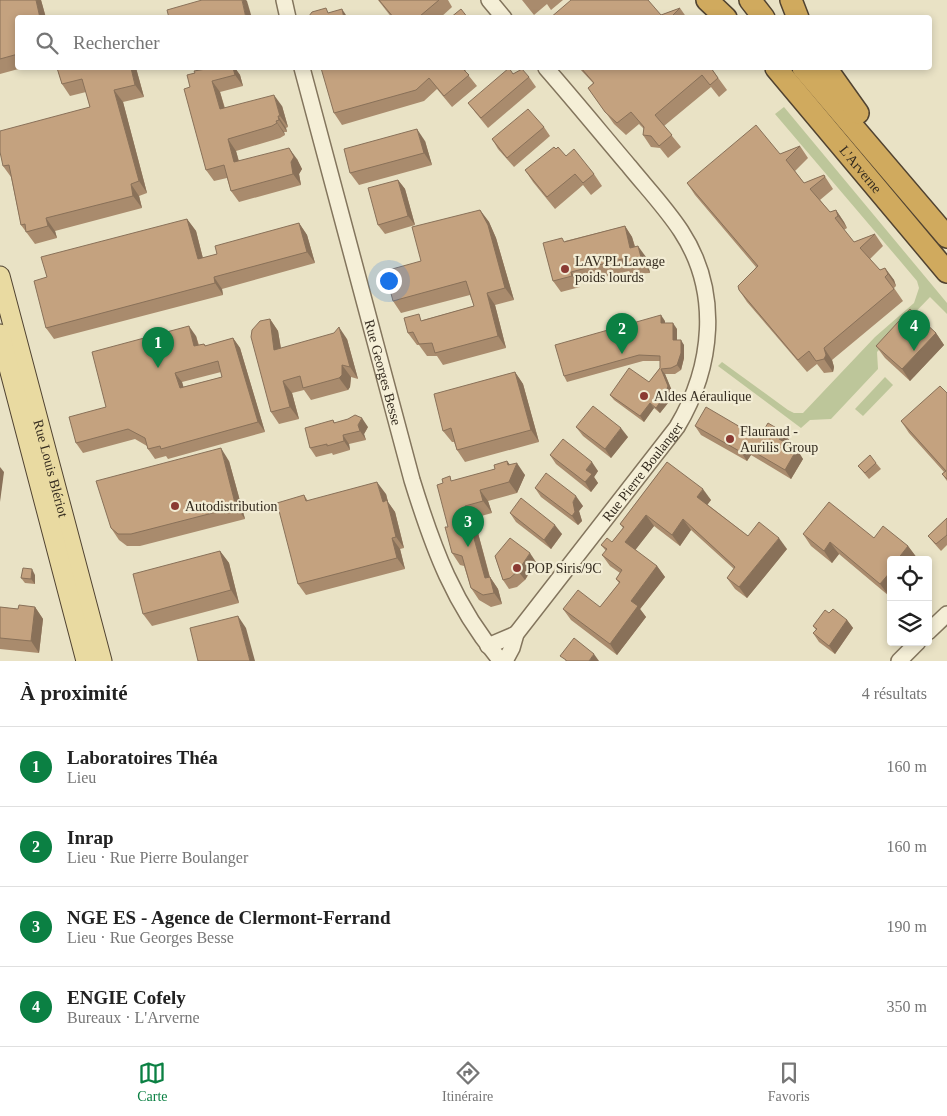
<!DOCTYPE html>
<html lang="fr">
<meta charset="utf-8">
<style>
body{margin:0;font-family:"Times New Roman",serif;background:#f2f2f2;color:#222}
.controls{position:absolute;right:15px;bottom:15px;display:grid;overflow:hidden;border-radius:5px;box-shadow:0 2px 8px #0003}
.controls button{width:45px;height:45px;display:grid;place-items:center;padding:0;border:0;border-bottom:1px solid #e0e0e0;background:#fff;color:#222;font:25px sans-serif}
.you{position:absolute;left:388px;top:280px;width:18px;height:18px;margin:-12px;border:4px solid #fff;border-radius:50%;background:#1a73e8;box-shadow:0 0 0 8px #1a73e833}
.badge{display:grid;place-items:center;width:32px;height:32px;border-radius:50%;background:#0b8043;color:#fff;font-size:16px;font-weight:700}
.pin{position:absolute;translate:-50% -41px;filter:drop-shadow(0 1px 2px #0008)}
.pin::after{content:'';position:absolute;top:26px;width:18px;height:15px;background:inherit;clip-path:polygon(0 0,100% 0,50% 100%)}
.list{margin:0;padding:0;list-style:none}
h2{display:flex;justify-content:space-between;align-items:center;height:65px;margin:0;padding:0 20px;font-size:21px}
h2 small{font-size:16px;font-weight:400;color:#767676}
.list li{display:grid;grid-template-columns:32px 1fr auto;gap:15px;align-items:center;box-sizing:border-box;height:80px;padding:0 20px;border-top:1px solid #e0e0e0}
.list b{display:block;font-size:19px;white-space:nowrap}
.list p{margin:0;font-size:16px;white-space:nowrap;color:#767676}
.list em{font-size:16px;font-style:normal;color:#767676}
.icon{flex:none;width:28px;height:28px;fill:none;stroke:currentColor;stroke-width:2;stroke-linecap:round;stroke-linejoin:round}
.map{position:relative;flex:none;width:947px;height:661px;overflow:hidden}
.search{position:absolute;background:#fff;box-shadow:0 2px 8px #0003;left:15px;right:15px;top:15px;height:55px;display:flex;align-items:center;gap:12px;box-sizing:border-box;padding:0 18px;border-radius:5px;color:#767676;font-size:19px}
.sheet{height:385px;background:#fff}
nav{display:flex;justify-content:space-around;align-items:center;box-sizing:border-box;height:70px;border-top:1px solid #e0e0e0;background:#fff;font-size:14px;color:#767676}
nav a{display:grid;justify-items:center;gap:2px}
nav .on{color:#0b8043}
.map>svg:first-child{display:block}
</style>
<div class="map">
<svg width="947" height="661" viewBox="0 0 947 661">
<rect width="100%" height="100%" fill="#e9e2c5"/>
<g fill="#bdc69a">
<polygon points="784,107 947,303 947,314 930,297 877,352 878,369 831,419 810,420 801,428 718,366 722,362 788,410 794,413 803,413 875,337 914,303 919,288 917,281 901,262 775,114"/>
<polygon points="885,377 893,385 863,416 855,409"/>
</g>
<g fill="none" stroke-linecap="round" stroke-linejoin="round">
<defs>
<g id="minor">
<polyline points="284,0 288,18"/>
<polyline points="489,0 504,18"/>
<path id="s1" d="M302,68L412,480C433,548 454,606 501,661"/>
<polyline points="928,632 947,614"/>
<polyline points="488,646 516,634"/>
<path id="s2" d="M505,661L512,648L516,634L677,427C713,367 721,292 681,231C666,208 646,187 629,166C601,133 574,100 546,68"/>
<polyline points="899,661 918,642"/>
</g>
<g id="major">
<path id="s3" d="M0,276L102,661"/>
<polyline points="0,334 86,661"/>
</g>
<g id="highway">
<polyline points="707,0 726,18"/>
<polyline points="750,0 764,18"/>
<polyline points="791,0 798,18"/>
<path id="s4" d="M776,68L947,272"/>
<polyline points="803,68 947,237"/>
<polyline points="826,68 858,113"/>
</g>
</defs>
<use href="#minor" stroke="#83755d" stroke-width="18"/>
<use href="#major" stroke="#514331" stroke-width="21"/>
<use href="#highway" stroke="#514331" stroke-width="24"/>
<use href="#minor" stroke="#f5efd7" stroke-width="15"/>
<use href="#major" stroke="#e9daa1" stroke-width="19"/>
<use href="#highway" stroke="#d0aa5e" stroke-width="21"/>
</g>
<g fill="#a98b6d" fill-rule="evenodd">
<polygon points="0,0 41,0 46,18 18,18 18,68 22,68 0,74"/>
<polygon points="378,0 448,0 452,7 440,18 392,18"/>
<polygon points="522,0 563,0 551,10 547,4 534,15"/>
<polygon points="680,8 687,18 550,18 661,15"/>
<polygon points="57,68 136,68 144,97 123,102 147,193 139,196 142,208 55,231 57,238 35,244 21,225 11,177 3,166 90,107 86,92 70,96 62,84"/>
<polygon points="212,68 235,68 240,75 243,86 220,92 225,108 282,106 288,127 286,128 287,132 284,132 285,135 280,138 236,151 239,161 297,159 302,169 299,174 301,185 239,202 231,191 227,178 214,181 206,170"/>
<polygon points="386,68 469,68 465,71 477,86 452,107 437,89 424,101 342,125 334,113 382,69"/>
<polygon points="579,68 711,68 727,90 719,97 711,87 664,126 681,147 668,158 660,148 651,147 643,135 644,129 639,124 626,135 614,124 588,88 593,83"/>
<polygon points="513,74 529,77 536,87 488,128 475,112 468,103"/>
<polygon points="544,127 550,136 514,167 498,149 492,139"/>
<polygon points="425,141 432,165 359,185 350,173"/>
<polygon points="800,146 808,158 795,171 804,183 824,175 833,189 820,200 830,212 836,210 844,222 847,228 844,230 854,242 875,234 883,246 870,259 880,270 885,268 894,280 896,286 894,288 903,301 832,360 834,367 833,372 824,373 817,364 807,372 747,302 739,290 756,267 695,195 687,183 780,154"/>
<polygon points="556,149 594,174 602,186 591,195 583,185 555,209 533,182 525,170"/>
<polygon points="398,180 405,189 415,225 385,234 378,225"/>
<polygon points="480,210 489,222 496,238 514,300 495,305 506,348 443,365 437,356 427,356 419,345 417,345 408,333 423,320 474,306 470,295 401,313 393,301 421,261"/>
<polygon points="187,219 196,231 203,258 217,254 299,223 307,235 315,263 222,289 223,295 54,339 46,328 47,277"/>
<polygon points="625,226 632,237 635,246 646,257 650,273 631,274 629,271 579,283 580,287 561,292 553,281 565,241"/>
<polygon points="270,319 278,331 281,348 347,339 358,379 351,377 350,387 348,390 311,400 304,390 292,393 299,419 279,424 271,412"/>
<polygon points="665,321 665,323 677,329 677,340 684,345 684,358 681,370 675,374 665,374 672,391 668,403 660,413 654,408 644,422 614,400 610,395 649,382 660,368 660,361 643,361 567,382 564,376"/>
<polygon points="936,333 944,345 910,381 885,358 876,346"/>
<path d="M196,336L199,345L204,344L206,346L233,338L240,348L265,432L168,459L166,456L155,459L148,449L147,446L135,439L83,453L76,443L106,407ZM221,372L222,377L183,387L182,382Z"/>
<polygon points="515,372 523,384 539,442 465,462 457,450 454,442 452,442 443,431"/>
<polygon points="947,393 947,481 942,474 944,472 909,433 901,421"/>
<polygon points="333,420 335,423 368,427 364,434 366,440 349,444 350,450 333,455 332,453 316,457 310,448"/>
<polygon points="695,426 759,438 783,432 790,441 788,444 803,459 791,479 751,455 747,461 701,435"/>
<polygon points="576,427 628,437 611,458 583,436"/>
<polygon points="550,455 598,471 594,477 598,483 591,492 556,464"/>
<polygon points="229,461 245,519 140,546 127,546 119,540 111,528"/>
<polygon points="507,461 510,465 525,475 517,493 488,501 492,513 474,518 490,577 498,589 502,604 491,607 479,600 471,588 464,566 460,565 452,553 448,527 453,481 495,469"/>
<polygon points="667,462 711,500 707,504 748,536 787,549 747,598 735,589 727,578 734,569 691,530 680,546 654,526 635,550 657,566 665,577 640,609 646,617 617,655 571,620 563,609 600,607 619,583 616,579 620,573 610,566 602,555 606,551 601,545 612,542 623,528 620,524"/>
<polygon points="876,463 881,469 869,479 858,466"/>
<polygon points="535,488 583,506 579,511 582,521 578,525 541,497"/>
<polygon points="386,494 388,502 395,512 404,548 400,549 405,569 306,595 298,584 304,495 308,501"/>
<polygon points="510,513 562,534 551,549 516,522"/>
<polygon points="947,518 947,545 941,551 933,542 928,536"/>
<polygon points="803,534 874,538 908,546 917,558 915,560 891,560 891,594 889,596 839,554 832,563 811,546"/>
<polygon points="220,551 229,563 239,603 152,626 143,614"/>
<polygon points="495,556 536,562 525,580 517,587 509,589 503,580"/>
<polygon points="35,575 35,584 25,583 21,578"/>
<polygon points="0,607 18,609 35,607 43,619 39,653 0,649"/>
<polygon points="829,613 847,620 853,628 835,654 819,642 813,633 816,630 813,626"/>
</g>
<g fill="#897159">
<polygon points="36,0 41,0 46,18 40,18"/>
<polygon points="242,0 246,0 247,1 252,18 246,18"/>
<polygon points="342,9 348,18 344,18"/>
<polygon points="131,68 136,68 144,97 135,85"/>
<polygon points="233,68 235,68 240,75 243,86 235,75"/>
<polygon points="212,81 220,92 228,121 220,109"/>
<polygon points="114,90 123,102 147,193 139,181"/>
<polygon points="274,95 282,106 288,127 280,116"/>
<polygon points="278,116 286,128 287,132 279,120"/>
<polygon points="276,121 284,132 285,135 277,123"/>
<polygon points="417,129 425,141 432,165 424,153"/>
<polygon points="228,139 236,151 242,174 234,162"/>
<polygon points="289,148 297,159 302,169 299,174 301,185 293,174 291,162"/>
<polygon points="398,180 405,189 415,225 408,216"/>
<polygon points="131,184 139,196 142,208 133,196"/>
<polygon points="480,210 489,222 496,238 514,300 505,288"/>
<polygon points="836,210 844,222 847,228 838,216"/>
<polygon points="46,218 55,231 57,238 48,226"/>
<polygon points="187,219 196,231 206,271 198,259"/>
<polygon points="299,223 307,235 315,263 307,252"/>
<polygon points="625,226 632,237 638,259 630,248"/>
<polygon points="638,246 646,257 650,273 642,261"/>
<polygon points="885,268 894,280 896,286 888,274"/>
<polygon points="571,272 579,283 580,287 572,276"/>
<polygon points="214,277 222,289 223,295 215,283"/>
<polygon points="487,293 495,305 506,348 498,336"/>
<polygon points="661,315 665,321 665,329 661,323"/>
<polygon points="270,319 278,331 283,362 274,350"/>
<polygon points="673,323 677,329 677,345 673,340"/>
<polygon points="189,326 196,336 201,356 194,346"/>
<polygon points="339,327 347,339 358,379 350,367"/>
<polygon points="936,333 944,345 910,381 902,369"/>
<polygon points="233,338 240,348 265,432 258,422"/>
<polygon points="681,340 684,345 684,358 681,370 677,365"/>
<polygon points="824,348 832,360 834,367 833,372 824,359"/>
<polygon points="342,365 351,377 350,387 348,390 339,378"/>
<polygon points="661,369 665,374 672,391 668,403 660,413 656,408"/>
<polygon points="515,372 523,384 539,442 531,430"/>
<polygon points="175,373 182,382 187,398 180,388"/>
<polygon points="283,381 292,393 299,419 290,407"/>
<polygon points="650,403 654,408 644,422 640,416"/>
<polygon points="362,418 368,427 364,434 366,440 360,431 358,425"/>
<polygon points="621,428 628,437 611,458 605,449"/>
<polygon points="783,432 790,441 786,448 779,439"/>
<polygon points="343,435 349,444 350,450 344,441"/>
<polygon points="744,446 751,455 747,461 741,452"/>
<polygon points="221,448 229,461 245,519 236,507"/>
<polygon points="797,449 803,459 791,479 785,470"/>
<polygon points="507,461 514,470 517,463 525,475 517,493 509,482 508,465"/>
<polygon points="592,462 598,471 594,477 598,483 591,492 585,482 586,470"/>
<polygon points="0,467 4,472 0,502"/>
<polygon points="377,482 386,494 388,502 395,512 404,548 396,537 383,502"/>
<polygon points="703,489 711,500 705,508 697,497"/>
<polygon points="480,490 488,501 492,513 483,501"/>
<polygon points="576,496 583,506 579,511 582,521 578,525 572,516 573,502"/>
<polygon points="465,506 474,518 493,590 485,578"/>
<polygon points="646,515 654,526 633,553 625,542"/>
<polygon points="683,519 691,530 680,546 672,535"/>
<polygon points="555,525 562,534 551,549 544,540"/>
<polygon points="392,538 400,549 405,569 397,558"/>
<polygon points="779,538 787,549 747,598 739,587"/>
<polygon points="830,542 839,554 832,563 824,551"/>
<polygon points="908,546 917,558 915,560 897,560"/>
<polygon points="220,551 229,563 239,603 231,590"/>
<polygon points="530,553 536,562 525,580 518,571"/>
<polygon points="657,566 665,577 640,609 646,617 617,655 610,644 631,601"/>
<polygon points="32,569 35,575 35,584 31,579"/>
<polygon points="891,571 891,594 889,596 880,584"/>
<polygon points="490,577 498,589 502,604 494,593"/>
<polygon points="35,607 43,619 39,653 31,641"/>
<polygon points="238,616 246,628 255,661 250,661"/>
<polygon points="847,620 853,628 835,654 829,646"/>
<polygon points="594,654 599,661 589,661"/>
</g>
<g fill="#c4a27f" stroke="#897159" fill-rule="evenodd">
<polygon points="0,0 36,0 40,18 18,18 18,54 0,59"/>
<polygon points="202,0 242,0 246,18 169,18 167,10"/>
<polygon points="379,0 439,0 420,16 420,18 394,18"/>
<polygon points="571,0 648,0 661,15 680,8 670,18 550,18"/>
<polygon points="326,8 328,13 342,9 344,18 309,18 309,16 312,12"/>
<polygon points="461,9 468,18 450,18"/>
<polygon points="57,68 131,68 135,85 114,90 139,181 131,184 133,196 46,218 48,226 26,232 25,224 21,225 9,165 3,166 0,152 0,131 90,107 82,79 62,84"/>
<polygon points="212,68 233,68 235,75 212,81 220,109 274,95 280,116 278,116 279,120 276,121 277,123 272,126 228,139 234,162 289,148 294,157 291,162 293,174 231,191 224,165 206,170 184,89 190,87 187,75 195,73 194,71"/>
<polygon points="321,68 380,68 381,69 386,68 462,68 469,75 444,96 429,78 416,90 334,113"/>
<polygon points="509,68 513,74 522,69 529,77 481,118 468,103"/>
<polygon points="581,68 711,68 718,78 710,85 702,75 655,115 672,135 659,146 651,136 643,135 644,127 631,112 617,123 605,112 588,88 594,83"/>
<polygon points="528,109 544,127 507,158 492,139"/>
<polygon points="756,125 780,154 800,146 786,160 804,183 824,175 825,177 810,189 830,212 836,210 838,216 835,218 854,242 875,234 860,248 880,270 885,268 888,274 885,277 894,289 824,348 826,355 824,359 816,361 809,351 798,360 739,290 738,286 758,266 687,183"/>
<polygon points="417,129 424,153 350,173 344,149"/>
<polygon points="554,147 556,149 558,147 566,156 574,149 594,174 583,183 575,174 547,197 525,170"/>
<polygon points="398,180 408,216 378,225 368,188"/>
<polygon points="480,210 488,225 505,288 487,293 498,336 435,353 432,343 419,344 413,332 408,333 404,318 419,314 421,321 474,306 466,281 393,301 385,271 421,261 412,227"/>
<polygon points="187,219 198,259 217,254 215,246 299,223 307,252 214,277 215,283 46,328 34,281 47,277 41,257"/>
<polygon points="625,226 630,248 638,246 642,261 623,263 622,259 571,272 572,276 553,281 543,243 562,238 564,242"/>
<polygon points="910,309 936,333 902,369 876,346"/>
<polygon points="661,315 661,323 673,323 673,340 681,340 681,353 677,365 671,368 661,369 668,386 664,397 656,408 650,403 640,416 610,395 629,368 649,382 660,368 660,356 639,355 564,376 555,345"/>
<polygon points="270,319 274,350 334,333 339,327 350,367 342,365 342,375 339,378 303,388 300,376 283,381 290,407 271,412 251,337 252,330 260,321"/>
<path d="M189,326L194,346L204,344L205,346L233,338L258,422L161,449L160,446L148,449L145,438L128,429L76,443L69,417L106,407L92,352ZM218,361L222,377L180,388L175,373Z"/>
<polygon points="515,372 531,430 457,450 451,428 443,431 434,394"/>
<polygon points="940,386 947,393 947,479 942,474 946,471 901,421"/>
<polygon points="593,406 621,428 605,449 576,427"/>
<polygon points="706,407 759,438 768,423 783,432 779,439 797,449 785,470 744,446 741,452 695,426"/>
<polygon points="355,415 362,418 358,425 360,431 343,435 344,441 327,446 327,444 310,448 305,428 333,420 334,423 348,419"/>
<polygon points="563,439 592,462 586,470 592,474 585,482 550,455"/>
<polygon points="221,448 236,507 131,534 118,534 111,528 96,481"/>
<polygon points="870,455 876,463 865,473 858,466"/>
<polygon points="507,461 508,465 517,463 509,482 480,490 483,501 465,506 485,578 490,577 494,593 483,595 471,588 462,556 452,553 445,527 448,527 437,485 443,483 442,479 450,476 451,481 495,469 494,465"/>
<polygon points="667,462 703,489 697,497 748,536 759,522 779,538 739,587 727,578 735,567 683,519 672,535 646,515 625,542 657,566 631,601 638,606 610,644 563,609 578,590 600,607 620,582 616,579 622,570 602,555 607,549 601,545 607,538 612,542 624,527 620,524"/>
<polygon points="546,473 576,496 573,502 575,512 572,516 535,488"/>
<polygon points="377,482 383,502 387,500 396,537 392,538 397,558 298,584 277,503 304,495 306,501"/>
<polygon points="521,498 555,525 544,540 510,513"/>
<polygon points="829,502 874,538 883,526 908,546 897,560 891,560 891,571 880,584 830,542 824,551 803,534"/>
<polygon points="947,518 947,535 936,544 928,536"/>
<polygon points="510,538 530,553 518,571 510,578 503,580 495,556"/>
<polygon points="220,551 231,590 143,614 133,574"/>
<polygon points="23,568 32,569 31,579 21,578"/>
<polygon points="19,605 35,607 31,641 0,638 0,607 18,609"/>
<polygon points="833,609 847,620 829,646 813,633 817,629 813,626 825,610 829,613"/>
<polygon points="238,616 250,661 198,661 190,628"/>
<polygon points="574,638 594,654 589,661 566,661 566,660 560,656"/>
</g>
<g fill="#8b3b33" stroke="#f2ecd4" stroke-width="2">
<circle cx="565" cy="269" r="5"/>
<circle cx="644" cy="396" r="5"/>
<circle cx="730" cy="439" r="5"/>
<circle cx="175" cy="506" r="5"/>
<circle cx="517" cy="568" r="5"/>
</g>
<g text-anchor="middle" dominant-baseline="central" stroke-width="4.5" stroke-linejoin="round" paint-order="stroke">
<g font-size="14" fill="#342b1f" stroke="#f2ecd4">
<text stroke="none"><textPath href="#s4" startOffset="132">L'Arverne</textPath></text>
<text stroke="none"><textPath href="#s1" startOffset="315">Rue Georges Besse</textPath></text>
<text stroke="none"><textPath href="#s3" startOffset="199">Rue Louis Blériot</textPath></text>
<text stroke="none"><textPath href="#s2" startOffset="235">Rue Pierre Boulanger</textPath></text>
</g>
<g font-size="14" fill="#342b1f" stroke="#f2ecd4" text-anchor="start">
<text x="575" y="261">LAV'PL Lavage<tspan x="575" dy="16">poids lourds</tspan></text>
<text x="654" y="396">Aldes Aéraulique</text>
<text x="740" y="431">Flauraud -<tspan x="740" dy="16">Aurilis Group</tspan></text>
<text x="185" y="506">Autodistribution</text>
<text x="527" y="568">POP Siris/9C</text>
</g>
</g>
</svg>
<div class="controls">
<button><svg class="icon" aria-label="locate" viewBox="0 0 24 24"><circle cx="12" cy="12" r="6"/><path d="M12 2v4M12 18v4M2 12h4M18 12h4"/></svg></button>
<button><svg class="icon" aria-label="layers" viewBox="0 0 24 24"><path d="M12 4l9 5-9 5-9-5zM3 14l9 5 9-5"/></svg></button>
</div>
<div class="you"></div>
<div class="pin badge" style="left:158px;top:368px">1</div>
<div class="pin badge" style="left:622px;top:354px">2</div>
<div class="pin badge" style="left:468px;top:547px">3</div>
<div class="pin badge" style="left:914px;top:351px">4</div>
<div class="search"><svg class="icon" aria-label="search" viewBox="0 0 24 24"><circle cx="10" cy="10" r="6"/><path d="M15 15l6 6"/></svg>Rechercher</div>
</div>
<section class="sheet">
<h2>À proximité<small>4 résultats</small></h2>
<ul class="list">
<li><span class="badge">1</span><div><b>Laboratoires Théa</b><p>Lieu</p></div><em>160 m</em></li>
<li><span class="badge">2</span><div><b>Inrap</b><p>Lieu · Rue Pierre Boulanger</p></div><em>160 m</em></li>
<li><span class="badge">3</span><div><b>NGE ES - Agence de Clermont-Ferrand</b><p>Lieu · Rue Georges Besse</p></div><em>190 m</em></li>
<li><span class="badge">4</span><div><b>ENGIE Cofely</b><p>Bureaux · L'Arverne</p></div><em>350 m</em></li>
</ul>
</section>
<nav>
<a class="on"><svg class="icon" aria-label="map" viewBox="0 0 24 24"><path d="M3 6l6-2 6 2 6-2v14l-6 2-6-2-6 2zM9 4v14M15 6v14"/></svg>Carte</a>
<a><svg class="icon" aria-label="directions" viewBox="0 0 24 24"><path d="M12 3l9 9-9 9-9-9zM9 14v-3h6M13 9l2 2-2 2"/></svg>Itinéraire</a>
<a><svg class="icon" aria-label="saved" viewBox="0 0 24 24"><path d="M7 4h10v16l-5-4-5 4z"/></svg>Favoris</a>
</nav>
